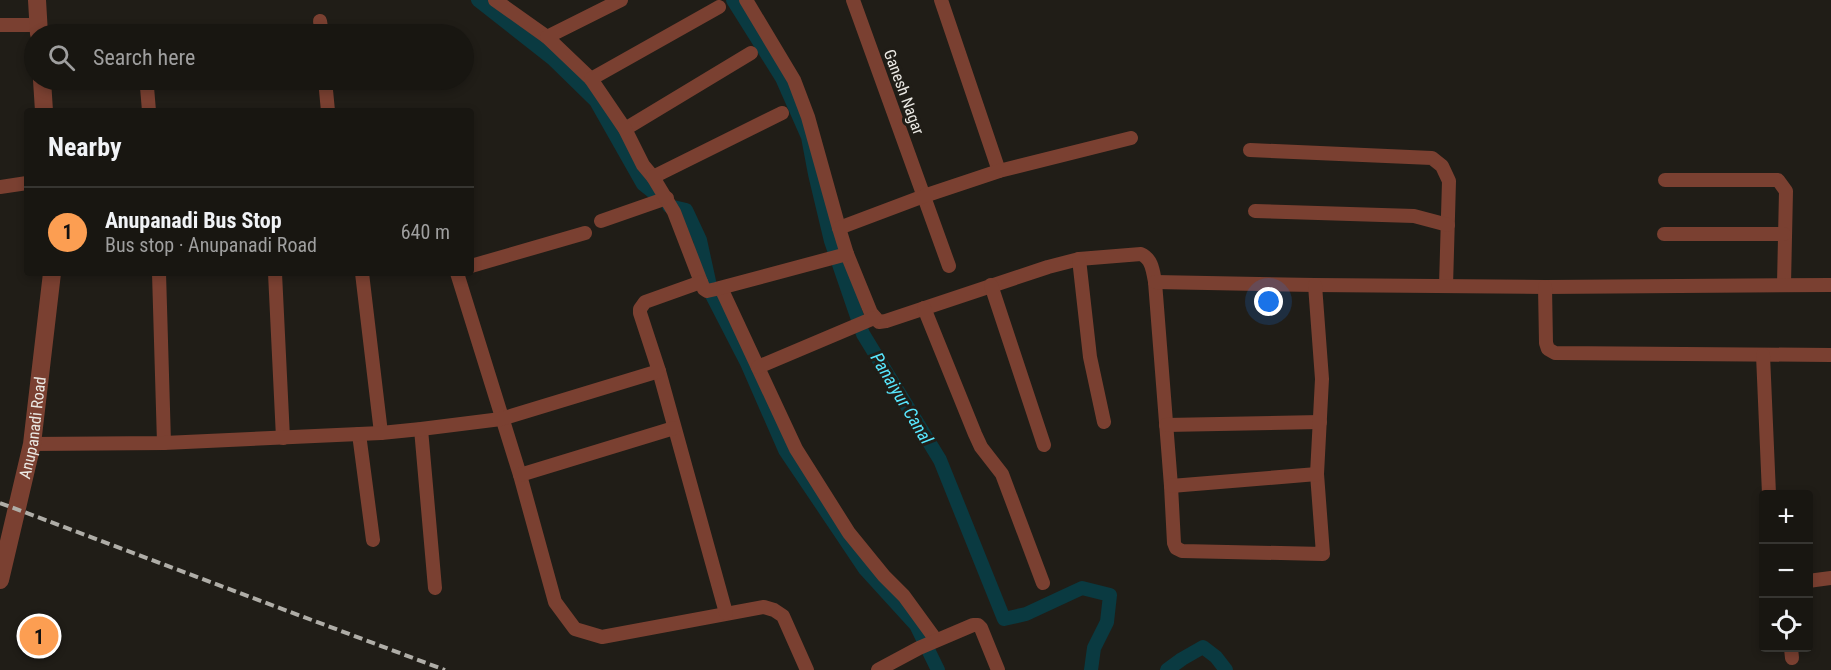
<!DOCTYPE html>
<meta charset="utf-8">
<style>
body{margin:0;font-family:"Roboto Condensed",sans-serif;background:#25231f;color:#f1f3f6}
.controls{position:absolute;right:18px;bottom:18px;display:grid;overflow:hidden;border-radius:6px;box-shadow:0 3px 9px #0003}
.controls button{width:54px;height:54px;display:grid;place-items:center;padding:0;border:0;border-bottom:2px solid #363531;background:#181611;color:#f1f3f6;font:30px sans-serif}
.you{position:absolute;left:1269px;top:302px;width:21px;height:21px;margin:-15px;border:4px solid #fff;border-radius:50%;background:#1a73e8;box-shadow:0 0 0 9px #1a73e833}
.badge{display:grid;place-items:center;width:39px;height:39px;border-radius:50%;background:#fc9e52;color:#111;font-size:20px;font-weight:700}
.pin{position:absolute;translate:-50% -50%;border:3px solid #fff;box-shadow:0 2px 6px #0006}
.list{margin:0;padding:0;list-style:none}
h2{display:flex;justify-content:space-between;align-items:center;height:78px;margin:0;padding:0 24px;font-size:26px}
h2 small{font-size:20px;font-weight:400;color:#9f9f9f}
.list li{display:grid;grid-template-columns:39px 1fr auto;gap:18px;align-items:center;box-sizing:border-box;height:90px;padding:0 24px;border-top:2px solid #363531}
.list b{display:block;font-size:22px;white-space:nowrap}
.list p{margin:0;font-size:20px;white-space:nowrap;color:#9f9f9f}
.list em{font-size:20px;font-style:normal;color:#9f9f9f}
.icon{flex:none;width:33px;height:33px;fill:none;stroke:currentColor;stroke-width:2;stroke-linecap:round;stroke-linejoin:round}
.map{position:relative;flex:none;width:1831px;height:670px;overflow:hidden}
.search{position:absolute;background:#181611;box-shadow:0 3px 9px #0003;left:24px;top:24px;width:450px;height:66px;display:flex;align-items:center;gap:15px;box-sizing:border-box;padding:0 21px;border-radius:33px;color:#9f9f9f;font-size:22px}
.panel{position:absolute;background:#181611;box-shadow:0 3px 9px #0003;left:24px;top:108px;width:450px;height:168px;border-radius:6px}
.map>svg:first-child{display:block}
</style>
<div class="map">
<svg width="1831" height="670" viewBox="0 0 1831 670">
<rect width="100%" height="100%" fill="#201d17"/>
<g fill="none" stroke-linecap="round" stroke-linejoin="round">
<g stroke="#0a3a41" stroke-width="14">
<polyline points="478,0 553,59 596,101 643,184 653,192"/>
<polyline points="733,0 782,78 808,137 815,174 831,241 863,334 940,460 1004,619 1026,614 1082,588 1110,595 1107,622 1094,648 1091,670"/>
<polyline points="669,206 686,210 700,240 712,295 747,363 785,450 865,569 916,625 938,670"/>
<polyline points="1167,670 1182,659 1203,647 1216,657 1226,670"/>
</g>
<g stroke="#7a4031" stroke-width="14">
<polyline points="495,0 547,37"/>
<polyline points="746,0 794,80 808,117 839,228"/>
<polyline points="853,0 949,266"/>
<polyline points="941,0 999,171"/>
<polyline points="320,21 322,34"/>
<polyline points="0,25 39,25"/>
<polyline points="591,79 547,37 621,0"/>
<polyline points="325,80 328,111"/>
<polyline points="147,87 149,111"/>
<polyline points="625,129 751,53"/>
<polyline points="1250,150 1432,158 1442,166 1449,181 1446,286"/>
<polyline points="653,177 643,165 625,129 591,79 719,7"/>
<polyline points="1665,180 1778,180 1786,191 1784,284"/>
<polyline points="0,187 27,183"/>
<polyline points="1255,211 1414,216 1448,225"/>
<polyline points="601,221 667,198"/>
<polyline points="1664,234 1784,234"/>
<path d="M847,254L871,313L879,322L886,321L1048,267L1079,259L1141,254C1152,259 1153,271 1155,282L1171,486L1174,543L1176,548L1182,551L1323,554L1317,474"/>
<polyline points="1079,259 1090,357 1104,422"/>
<polyline points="471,266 585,233"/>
<polyline points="159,273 164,443"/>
<polyline points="275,273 283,438"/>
<polyline points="362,273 381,433"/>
<polyline points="457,273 520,475 555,602 575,629 602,637 764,607 774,610 783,616 807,670"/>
<polyline points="701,282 674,212 653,177 782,113"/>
<polyline points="1155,282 1315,285 1545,287 1831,285"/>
<polyline points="991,285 1044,445"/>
<polyline points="1545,287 1546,343 1548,349 1555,353 1831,355"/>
<polyline points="721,288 796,449 849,533 884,576 904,596 936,640"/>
<polyline points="924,308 975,434 981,447 1002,474 1043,583"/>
<polyline points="1763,355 1769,494"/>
<polyline points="758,367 874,318"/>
<polyline points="659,371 726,613"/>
<polyline points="1166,425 1320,422"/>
<polyline points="421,429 435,588"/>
<polyline points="359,434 373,540"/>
<polyline points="32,444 164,443 381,433 421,429 501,419 659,371 640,313 640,309 645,302 701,282 704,289 707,291 716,289 847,254 839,228 924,196 999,171 1131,138"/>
<polyline points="520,475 674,428"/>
<polyline points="1171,486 1317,474 1322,379 1315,285"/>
<polyline points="1808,581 1831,578"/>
<polyline points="1791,648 1792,658"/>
<polyline points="878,670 919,648 973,625 978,625 981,628 998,670"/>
</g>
<g stroke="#7a4031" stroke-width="18">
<polyline points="37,0 39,34"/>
<polyline points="42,80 44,111"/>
<path id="s1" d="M0,580L32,444L52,273"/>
</g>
<polyline stroke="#afada7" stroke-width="4" stroke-dasharray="9 4.5" stroke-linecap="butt" points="0,503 445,670"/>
</g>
<g text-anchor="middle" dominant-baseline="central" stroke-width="6" stroke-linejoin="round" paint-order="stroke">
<g font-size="16" fill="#ebe9e4" stroke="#201d17">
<text transform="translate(904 92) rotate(70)">Ganesh Nagar</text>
<text stroke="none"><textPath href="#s1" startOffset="156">Anupanadi Road</textPath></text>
</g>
<g font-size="18" font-style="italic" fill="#58e7fe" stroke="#201d17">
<text transform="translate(902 398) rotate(59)">Panaiyur Canal</text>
</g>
</g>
</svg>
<div class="controls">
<button>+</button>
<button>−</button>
<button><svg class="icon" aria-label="locate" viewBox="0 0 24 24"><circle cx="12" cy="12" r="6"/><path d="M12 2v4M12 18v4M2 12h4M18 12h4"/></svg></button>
</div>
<div class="you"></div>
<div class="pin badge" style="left:39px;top:636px">1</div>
<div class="search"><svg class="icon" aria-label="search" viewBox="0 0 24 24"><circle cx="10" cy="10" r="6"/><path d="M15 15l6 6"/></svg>Search here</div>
<section class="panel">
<h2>Nearby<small></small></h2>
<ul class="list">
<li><span class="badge">1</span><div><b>Anupanadi Bus Stop</b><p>Bus stop · Anupanadi Road</p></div><em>640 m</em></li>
</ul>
</section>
</div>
